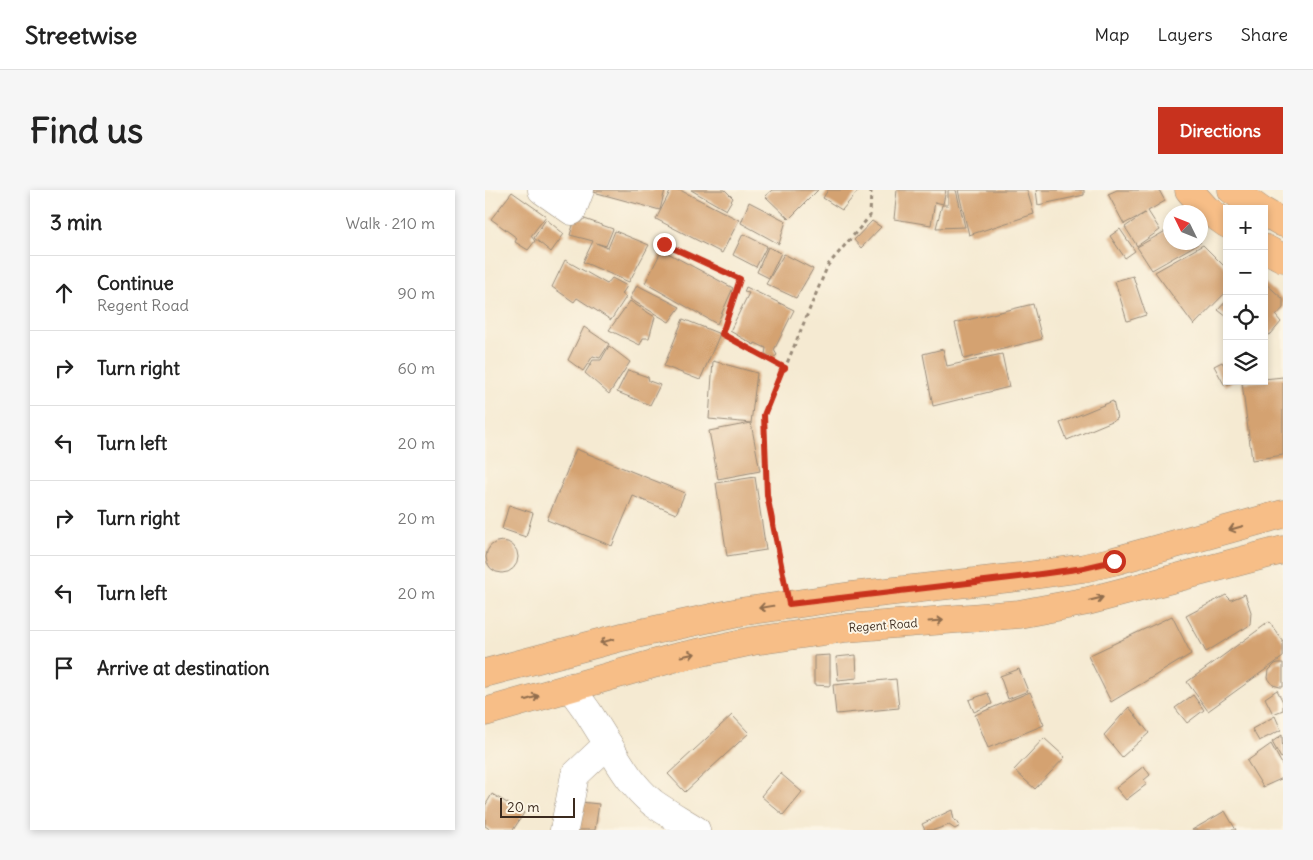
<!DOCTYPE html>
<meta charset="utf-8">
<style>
body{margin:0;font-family:Delius,sans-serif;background:#f6f6f6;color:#222}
.controls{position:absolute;right:15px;top:15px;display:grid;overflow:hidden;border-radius:0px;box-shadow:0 2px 8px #0003}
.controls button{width:45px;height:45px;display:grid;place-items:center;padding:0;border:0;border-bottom:1px solid #e0e0e0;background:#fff;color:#222;font:25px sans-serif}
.compass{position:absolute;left:678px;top:15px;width:45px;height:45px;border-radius:50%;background:#fff;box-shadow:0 2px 8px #0003;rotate:313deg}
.scale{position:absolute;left:15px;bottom:12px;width:75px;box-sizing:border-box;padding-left:5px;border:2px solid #3b2a1e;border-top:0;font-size:14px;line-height:18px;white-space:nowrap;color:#3b2a1e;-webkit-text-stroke:4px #fcf5e5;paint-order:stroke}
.stop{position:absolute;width:15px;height:15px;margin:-11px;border:4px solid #c8321e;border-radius:50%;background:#fff}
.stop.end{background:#c8321e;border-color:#fff;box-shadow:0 1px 5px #0008}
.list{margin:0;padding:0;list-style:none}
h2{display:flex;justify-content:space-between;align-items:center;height:65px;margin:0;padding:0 20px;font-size:21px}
h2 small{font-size:16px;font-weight:400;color:#767676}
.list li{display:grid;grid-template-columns:32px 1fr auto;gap:15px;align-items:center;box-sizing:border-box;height:75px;padding:0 20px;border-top:1px solid #e0e0e0}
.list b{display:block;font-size:19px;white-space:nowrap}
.list p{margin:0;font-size:16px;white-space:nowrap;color:#767676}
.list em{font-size:16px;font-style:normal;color:#767676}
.icon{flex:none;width:28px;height:28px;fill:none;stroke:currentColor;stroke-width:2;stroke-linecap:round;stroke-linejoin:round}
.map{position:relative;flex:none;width:798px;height:640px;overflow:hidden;border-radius:0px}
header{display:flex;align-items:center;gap:30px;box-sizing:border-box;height:70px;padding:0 25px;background:#fff;border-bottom:1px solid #e0e0e0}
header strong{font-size:24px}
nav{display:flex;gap:28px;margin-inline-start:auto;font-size:18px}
.intro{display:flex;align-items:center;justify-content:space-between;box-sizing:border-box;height:120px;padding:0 30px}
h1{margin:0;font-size:35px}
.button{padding:12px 22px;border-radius:0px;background:#c8321e;color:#fff;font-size:18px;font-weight:700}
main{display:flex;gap:30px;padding:0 30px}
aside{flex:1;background:#fff;border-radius:0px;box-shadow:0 2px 8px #0003}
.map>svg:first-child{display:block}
</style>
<header>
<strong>Streetwise</strong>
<nav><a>Map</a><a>Layers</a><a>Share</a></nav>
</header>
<div class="intro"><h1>Find us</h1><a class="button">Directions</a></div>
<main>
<aside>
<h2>3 min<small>Walk · 210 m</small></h2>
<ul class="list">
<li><svg class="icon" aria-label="ahead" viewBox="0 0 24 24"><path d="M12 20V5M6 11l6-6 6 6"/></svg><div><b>Continue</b><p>Regent Road</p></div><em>90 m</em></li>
<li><svg class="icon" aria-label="right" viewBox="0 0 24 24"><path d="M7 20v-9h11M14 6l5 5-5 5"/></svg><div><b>Turn right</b></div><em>60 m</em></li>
<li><svg class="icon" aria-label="left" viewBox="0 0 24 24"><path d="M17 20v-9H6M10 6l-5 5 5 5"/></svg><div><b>Turn left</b></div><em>20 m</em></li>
<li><svg class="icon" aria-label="right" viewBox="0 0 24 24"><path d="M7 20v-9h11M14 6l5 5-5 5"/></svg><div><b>Turn right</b></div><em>20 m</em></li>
<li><svg class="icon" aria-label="left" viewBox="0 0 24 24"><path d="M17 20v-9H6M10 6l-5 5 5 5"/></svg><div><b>Turn left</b></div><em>20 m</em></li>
<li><svg class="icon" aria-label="arrive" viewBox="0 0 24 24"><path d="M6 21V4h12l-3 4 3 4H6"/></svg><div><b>Arrive at destination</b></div></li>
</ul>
</aside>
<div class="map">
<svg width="798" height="640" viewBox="0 0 798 640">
<rect width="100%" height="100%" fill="#fcf5e5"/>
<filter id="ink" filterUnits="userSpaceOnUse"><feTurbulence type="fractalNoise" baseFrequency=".02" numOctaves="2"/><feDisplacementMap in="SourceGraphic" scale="10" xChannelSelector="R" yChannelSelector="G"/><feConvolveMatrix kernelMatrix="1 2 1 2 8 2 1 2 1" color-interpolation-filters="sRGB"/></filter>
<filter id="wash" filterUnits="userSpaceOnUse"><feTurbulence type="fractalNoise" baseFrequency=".0096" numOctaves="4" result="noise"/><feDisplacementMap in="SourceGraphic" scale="20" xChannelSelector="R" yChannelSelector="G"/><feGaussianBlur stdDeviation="1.12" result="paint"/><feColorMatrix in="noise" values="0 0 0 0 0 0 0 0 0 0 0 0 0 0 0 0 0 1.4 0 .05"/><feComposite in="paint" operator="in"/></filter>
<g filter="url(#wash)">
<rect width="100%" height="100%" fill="#f5ead2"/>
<g id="blocks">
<g fill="#d4a271">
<polygon points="101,0 180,0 175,20"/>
<polygon points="186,0 195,0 254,30 237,63 171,29"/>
<polygon points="206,0 240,0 248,8 241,20"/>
<polygon points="287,0 333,0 304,29 280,6"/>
<polygon points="343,0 374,0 357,20 338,8"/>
<polygon points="412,0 461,0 458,14 450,12 446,35 409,29"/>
<polygon points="463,0 471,0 480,37 451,38 457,15 463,15"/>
<polygon points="473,0 542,0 549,24 484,45"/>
<polygon points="551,0 599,0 599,5 553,15"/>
<polygon points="632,0 674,0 680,11 663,21 675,40 652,56 640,37 660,23 639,34 623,4"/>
<polygon points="27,2 61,26 46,46 50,51 43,60 30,52 32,48 6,29"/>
<polygon points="264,12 301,31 294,54 256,33"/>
<polygon points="91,26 128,39 121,56 111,53 123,58 130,41 164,55 144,92 98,72 108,51 85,45"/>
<polygon points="61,29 79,44 66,62 49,48"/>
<polygon points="387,31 396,37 376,58 369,50"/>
<polygon points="686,38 686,52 716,52 667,80 652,57"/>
<polygon points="635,39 650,61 640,68 625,46"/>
<polygon points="258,44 282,56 271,77 248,65"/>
<polygon points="718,55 742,79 742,101 709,135 670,82"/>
<polygon points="283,57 296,63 284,88 272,82"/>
<polygon points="177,60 248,98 232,134 160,93"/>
<polygon points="299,64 328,79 311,108 281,94"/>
<polygon points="80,70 122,94 127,88 142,96 137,104 141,107 126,130 92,108 89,112 67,97"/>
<polygon points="648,86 661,125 642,131 630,91"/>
<polygon points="779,92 798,109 798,118 791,126 796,132 786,144 779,146"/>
<polygon points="152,95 195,117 184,132 145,109"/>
<polygon points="261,97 309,120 289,160 292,165 288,168 280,164 281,158 270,153 269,155 245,141 264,103 259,102"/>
<polygon points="742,110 742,127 733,120"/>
<polygon points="145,111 170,127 164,148 158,148 155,155 124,140"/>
<polygon points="548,114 557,149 479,169 470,133"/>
<polygon points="198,129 235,144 215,190 179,176"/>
<polygon points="99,137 124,154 115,168 108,166 98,181 83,170"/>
<polygon points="124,156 145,172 124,204 100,183 108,170 116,170"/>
<polygon points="458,159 462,176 517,164 524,197 448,216 438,164"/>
<polygon points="228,171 272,183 266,233 224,229"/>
<polygon points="737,172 742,180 742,191 750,191 740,196 729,176"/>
<polygon points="143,180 163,187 164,191 175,195 165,215 132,202"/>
<polygon points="798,187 798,265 767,270 757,193 779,191 779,189"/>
<polygon points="628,211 632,229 582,250 575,233"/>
<polygon points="266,233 275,281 233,289 224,241"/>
<polygon points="91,259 200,303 191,324 148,306 127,356 62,330"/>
<polygon points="270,287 281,360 242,366 231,293"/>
<polygon points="24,315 48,323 41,347 17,339"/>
<circle cx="17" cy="367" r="16"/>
<polygon points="760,404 766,422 765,435 721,462 701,426 741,405 746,410"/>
<polygon points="687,426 706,464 626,512 603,466"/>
<polygon points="784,432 798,451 798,467 723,521 702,492"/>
<polygon points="345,465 345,496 329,495 329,466"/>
<polygon points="371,465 372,488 353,490 351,467"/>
<polygon points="793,473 798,473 798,497 795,497 788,495 783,488 784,480 790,474"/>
<polygon points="534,479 543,501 523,509 515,486"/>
<polygon points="411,489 414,518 351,524 348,495"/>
<polygon points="792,500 798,512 798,520 788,524 780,508"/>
<polygon points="545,502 559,535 503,558 490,525"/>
<polygon points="503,503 507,514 489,522 484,510"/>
<polygon points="708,505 719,520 702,533 690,518"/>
<polygon points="644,517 664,543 637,567 619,545"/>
<polygon points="247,525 264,543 200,602 183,584"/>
<polygon points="790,526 796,540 774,551 767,539"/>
<polygon points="797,545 798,567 796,568 787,552"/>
<polygon points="559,548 580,567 550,599 529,580"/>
<polygon points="786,554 798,576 798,588 778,597 762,571"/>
<polygon points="659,576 665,585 659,590 662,594 641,610 631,598"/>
<polygon points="295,583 317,602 298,625 276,606"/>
<polygon points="7,604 39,623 28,640 6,640 0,636 0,616"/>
<polygon points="95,612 114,614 110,640 91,640"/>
<polygon points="467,620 469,630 472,631 475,636 470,639 464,635 449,640 440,640 437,634"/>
<polygon points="740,621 751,640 707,640"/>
</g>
</g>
</g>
<g filter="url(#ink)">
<use href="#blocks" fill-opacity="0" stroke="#988a78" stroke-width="1"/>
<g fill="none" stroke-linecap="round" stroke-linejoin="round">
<defs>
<g id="minor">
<polyline points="57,0 87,21 95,0"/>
<path d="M123,554C135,575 149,598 168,613C182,623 197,631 211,640"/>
<polyline points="79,640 90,585 123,554 103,522 85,497"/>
</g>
<g id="major">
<polyline points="704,0 721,19 742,34"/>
<polyline points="747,0 774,19"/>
<polyline points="779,22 798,33"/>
<polyline points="779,58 798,68"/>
<polyline points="0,483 137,447 254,422 366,406 534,387 599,378 629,371 798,324"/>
<polyline points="0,522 189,468 268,451 361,438 534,424 603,411 798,360"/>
</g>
</defs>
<use href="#minor" stroke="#988a78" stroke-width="29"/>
<use href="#major" stroke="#988a78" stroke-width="29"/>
<g stroke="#988a78" stroke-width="3" stroke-dasharray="4 4" stroke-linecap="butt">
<polyline points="179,54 255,89 237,144 300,178"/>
<polyline points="299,389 282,305 279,225 297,180 300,178 343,75 385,26 386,0"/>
</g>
<use href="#minor" stroke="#fff" stroke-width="28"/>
<use href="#major" stroke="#f7be87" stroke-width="28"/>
</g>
<defs><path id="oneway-shaft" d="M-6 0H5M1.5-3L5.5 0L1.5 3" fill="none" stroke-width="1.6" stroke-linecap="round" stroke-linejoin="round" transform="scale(1.25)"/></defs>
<g stroke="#906d4d">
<use href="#oneway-shaft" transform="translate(751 338) rotate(164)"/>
<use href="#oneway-shaft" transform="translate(611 409) rotate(-14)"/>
<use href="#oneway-shaft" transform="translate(281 417) rotate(171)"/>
<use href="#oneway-shaft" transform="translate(451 431) rotate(-4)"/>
<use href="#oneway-shaft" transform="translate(122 451) rotate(165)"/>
<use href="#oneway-shaft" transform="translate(203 465) rotate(-12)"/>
<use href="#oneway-shaft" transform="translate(47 508) rotate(-17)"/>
</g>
</g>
<g fill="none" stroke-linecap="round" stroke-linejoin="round" filter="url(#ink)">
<polyline stroke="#c8321e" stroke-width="6" points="179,54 255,89 237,144 300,178 297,180 279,225 282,305 304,414 534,387 599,378 629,371"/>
</g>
<g text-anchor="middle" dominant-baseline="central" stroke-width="4" stroke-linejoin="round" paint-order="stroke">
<g font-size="12" fill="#3b2a1e" stroke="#fcf5e5">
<text transform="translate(398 435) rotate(-4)">Regent Road</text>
</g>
</g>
</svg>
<div class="controls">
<button>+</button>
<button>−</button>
<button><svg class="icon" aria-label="locate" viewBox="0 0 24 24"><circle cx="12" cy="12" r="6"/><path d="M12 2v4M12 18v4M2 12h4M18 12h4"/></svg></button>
<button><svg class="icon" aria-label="layers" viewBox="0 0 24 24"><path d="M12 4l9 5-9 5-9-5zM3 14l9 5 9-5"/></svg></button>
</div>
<svg class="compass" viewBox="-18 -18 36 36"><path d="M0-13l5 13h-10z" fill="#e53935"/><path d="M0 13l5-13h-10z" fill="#767676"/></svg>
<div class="scale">20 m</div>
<div class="stop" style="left:629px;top:371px"></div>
<div class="stop end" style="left:179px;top:54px"></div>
</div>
</main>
